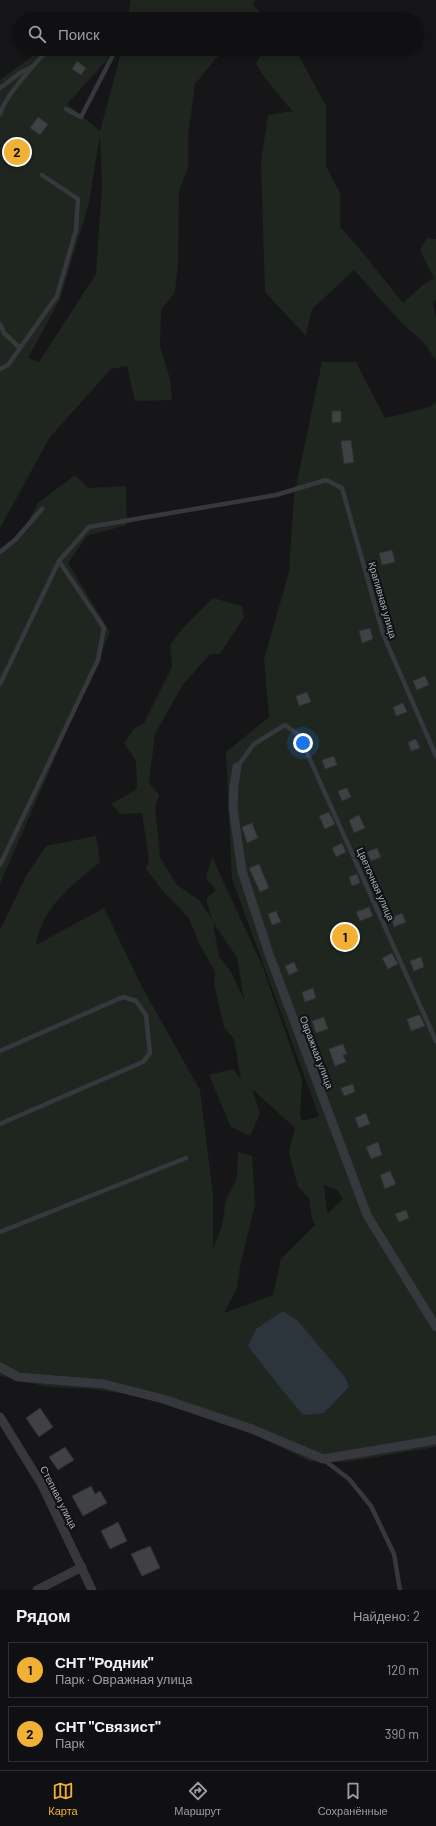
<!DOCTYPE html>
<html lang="ru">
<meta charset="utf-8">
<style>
body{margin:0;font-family:Barlow,sans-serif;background:#19191b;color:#f1f3f6}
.you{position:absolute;left:303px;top:743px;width:14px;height:14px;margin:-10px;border:3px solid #fff;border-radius:50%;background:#1a73e8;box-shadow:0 0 0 6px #1a73e833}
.badge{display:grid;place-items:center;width:26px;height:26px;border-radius:50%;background:#f2b134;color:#111;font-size:13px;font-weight:700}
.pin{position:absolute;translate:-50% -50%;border:2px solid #fff;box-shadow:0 1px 4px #0006}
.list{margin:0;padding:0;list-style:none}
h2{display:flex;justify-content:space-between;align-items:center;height:52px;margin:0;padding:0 16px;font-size:17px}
h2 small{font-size:13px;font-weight:400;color:#9c9d9f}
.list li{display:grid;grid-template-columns:26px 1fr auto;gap:12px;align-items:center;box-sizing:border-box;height:56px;margin:0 8px 8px;padding:0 8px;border:1px solid #303032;border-radius:0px}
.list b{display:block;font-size:15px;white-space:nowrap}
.list p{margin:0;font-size:13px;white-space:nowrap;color:#9c9d9f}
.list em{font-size:13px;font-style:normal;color:#9c9d9f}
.icon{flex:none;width:22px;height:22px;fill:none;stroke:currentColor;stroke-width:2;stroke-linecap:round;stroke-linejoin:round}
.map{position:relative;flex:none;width:436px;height:1590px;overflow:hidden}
.search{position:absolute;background:#101012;box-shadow:0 2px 10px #0003;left:12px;right:12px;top:12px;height:44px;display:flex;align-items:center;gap:10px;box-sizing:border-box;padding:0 14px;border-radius:22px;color:#9c9d9f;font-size:15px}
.sheet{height:180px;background:#101012}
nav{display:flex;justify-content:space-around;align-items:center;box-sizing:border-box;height:56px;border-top:1px solid #303032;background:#101012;font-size:11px;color:#9c9d9f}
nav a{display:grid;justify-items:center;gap:2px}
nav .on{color:#f2b134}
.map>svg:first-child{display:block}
</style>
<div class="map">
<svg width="436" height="1590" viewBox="0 0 436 1590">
<rect width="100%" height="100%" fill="#161618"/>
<g fill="#1e261f" fill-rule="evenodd">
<polygon points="131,0 255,0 253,5 268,19 127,19"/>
<path d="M42,49H109L107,60L67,104L100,131L122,49H224L195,84L188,135V168L179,191L178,264L175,292L161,310L160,346L170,379L172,400L135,401L127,366L111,369L50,437L0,528V80ZM100,135L102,187L96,274L39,362L28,358L60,299L89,203Z"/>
<polygon points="264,49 295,49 326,106 326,166 340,193 340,227 363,253 403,303 424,284 434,278 420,250 427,238 436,239 436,299 433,303 436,319 436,360 423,342 400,321 354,270 312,309 306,336 265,292 261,162 268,115 292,111 265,78 256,64"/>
<path d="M322,362H356L385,418L429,407L436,402V1447L347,1462L309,1461L251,1433L144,1397L92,1389L48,1387L0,1376V930L26,876L46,846L96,836L100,862C72,886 42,906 36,945L104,908L142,987L200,1090L213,1194V1249L222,1225L226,1200L237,1178L238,1152L252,1156L255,1204L240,1267L237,1288L224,1313L273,1295L281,1259L315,1225L312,1219L309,1198L298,1187L289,1152L295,1128L252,1089L260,1114L250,1136L231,1127L209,1075L233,1069L241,1080L234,1039L224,1027L214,984L215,972L201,947L188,917L163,891L146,869L149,860L142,813L120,814L111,804L137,789L136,761L124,743L134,729L144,723L172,667L170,645L183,628L213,598L242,606L244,617L220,654H210L182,686L155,734L149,783L159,795L155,808L160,857L177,885L200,901L212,920L206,899L216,890L206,878L212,857L262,965L302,1080L300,1117L303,1121L319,1116L232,879L226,752L269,717L264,659L289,572L294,496ZM213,923L237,957L244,1000L230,970L219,957ZM324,1185L337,1190L343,1199L328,1213L326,1206Z"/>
<polygon points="75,475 88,488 126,486 127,525 87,536 68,563 110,632 0,884 0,552 23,531 38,503"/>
</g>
<polygon fill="#2c353c" points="283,1311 298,1321 345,1377 349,1387 324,1413 303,1415 283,1391 248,1346 256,1329"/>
<g fill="#404145" stroke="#303034">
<polygon points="77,61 86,68 81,75 72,69"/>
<polygon points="38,117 48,124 40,135 30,128"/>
<polygon points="332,411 341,411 341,422 332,423"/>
<polygon points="351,440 354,462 344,464 341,441"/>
<polygon points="392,550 395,562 382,565 379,553"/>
<polygon points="370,628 373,639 362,643 359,631"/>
<polygon points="425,676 429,685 417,690 413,681"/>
<polygon points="307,692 311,702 299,706 296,696"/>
<polygon points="403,703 407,712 396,716 393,707"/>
<polygon points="416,739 420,748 411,751 408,742"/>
<polygon points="334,756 337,765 325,769 322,760"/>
<polygon points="347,788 351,797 342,801 338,791"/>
<polygon points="329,812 335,824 325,829 319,816"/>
<polygon points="359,815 365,828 354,833 349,820"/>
<polygon points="252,823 258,838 247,843 242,827"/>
<polygon points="342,843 346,852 336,857 332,848"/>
<polygon points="377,848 381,857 371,861 367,852"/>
<polygon points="259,864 269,888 260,892 249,868"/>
<polygon points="357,874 360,883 352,886 349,877"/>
<polygon points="369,907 373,916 360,921 356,912"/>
<polygon points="276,911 281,922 272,925 268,914"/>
<polygon points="402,913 406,922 394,927 391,918"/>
<polygon points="392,953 398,964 388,969 382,958"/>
<polygon points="421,957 424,967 414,971 410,961"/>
<polygon points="294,962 298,971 289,975 285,966"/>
<polygon points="313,988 316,998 305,1002 302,992"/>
<polygon points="418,1015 420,1015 425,1026 411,1031 407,1019"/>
<polygon points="324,1017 328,1029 316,1033 312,1021"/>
<polygon points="343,1044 347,1054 343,1055 346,1062 335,1066 329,1049"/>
<polygon points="353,1084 355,1092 344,1096 341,1088"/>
<polygon points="366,1113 370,1124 359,1128 355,1118"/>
<polygon points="378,1142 382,1155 371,1159 366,1147"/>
<polygon points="390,1171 396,1184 385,1189 380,1175"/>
<polygon points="406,1210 409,1218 399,1222 395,1214"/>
<polygon points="40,1408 53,1427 39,1437 26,1418"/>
<polygon points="65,1447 74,1460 58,1470 49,1457"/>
<polygon points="91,1486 95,1494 100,1491 107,1503 83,1516 72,1496"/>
<polygon points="118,1522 127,1541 110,1549 101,1531"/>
<polygon points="150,1546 160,1568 142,1576 131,1554"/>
</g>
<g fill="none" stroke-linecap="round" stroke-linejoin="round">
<g stroke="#37383d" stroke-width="4.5">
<polyline points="0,88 20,73 32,67"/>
<polyline points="66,109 81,117 113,55 114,49"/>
<path d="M0,114C4,98 38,58 51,49"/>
<polyline points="0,324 4,333 20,348"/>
<polyline points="0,369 8,365 57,296 76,230 78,199 42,175"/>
<polyline points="0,552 15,540 42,509"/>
<polyline points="0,684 59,561"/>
<polyline points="237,767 254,744 285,725 299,735 436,1041"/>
<polyline points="0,865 98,660 104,628 59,561 89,527 276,495 326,480 342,488 383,634 436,756"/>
<polyline points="0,1051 123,997 136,1001 146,1015 150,1053 143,1062 0,1124"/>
<polyline points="0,1232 186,1158"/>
<polyline points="324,1460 349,1479 371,1506 394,1554 400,1590"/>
</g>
<g stroke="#37383d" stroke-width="9">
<polyline points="237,767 234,785 233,808 242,871 269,954 367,1215 436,1327"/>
<polyline points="0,1367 18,1377 104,1384 163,1399 252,1429 323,1459 436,1440"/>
<polyline points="0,1417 42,1485 92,1590"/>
<polyline points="37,1590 82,1567"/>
</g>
</g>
<g text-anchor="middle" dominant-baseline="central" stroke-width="4" stroke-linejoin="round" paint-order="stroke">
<g font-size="10" fill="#a8adb8" stroke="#111113">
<text transform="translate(383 600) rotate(74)">Крапивная улица</text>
<text transform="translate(376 884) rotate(66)">Цветочная улица</text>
<text transform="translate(317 1052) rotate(69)">Овражная улица</text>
<text transform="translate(59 1497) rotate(63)">Степная улица</text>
</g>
</g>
</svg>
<div class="you"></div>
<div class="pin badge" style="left:345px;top:937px">1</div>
<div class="pin badge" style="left:17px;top:152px">2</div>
<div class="search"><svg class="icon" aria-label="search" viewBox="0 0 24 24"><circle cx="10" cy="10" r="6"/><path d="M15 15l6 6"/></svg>Поиск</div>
</div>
<section class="sheet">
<h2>Рядом<small>Найдено: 2</small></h2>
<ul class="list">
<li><span class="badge">1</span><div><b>СНТ &quot;Родник&quot;</b><p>Парк · Овражная улица</p></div><em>120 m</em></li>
<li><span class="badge">2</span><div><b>СНТ &quot;Связист&quot;</b><p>Парк</p></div><em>390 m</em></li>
</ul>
</section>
<nav>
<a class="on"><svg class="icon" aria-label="map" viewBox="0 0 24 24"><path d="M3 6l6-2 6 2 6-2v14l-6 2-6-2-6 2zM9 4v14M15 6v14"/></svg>Карта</a>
<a><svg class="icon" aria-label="directions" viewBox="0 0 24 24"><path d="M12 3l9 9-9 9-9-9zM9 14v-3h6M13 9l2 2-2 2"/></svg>Маршрут</a>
<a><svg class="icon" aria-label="saved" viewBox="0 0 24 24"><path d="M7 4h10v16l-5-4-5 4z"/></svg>Сохранённые</a>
</nav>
